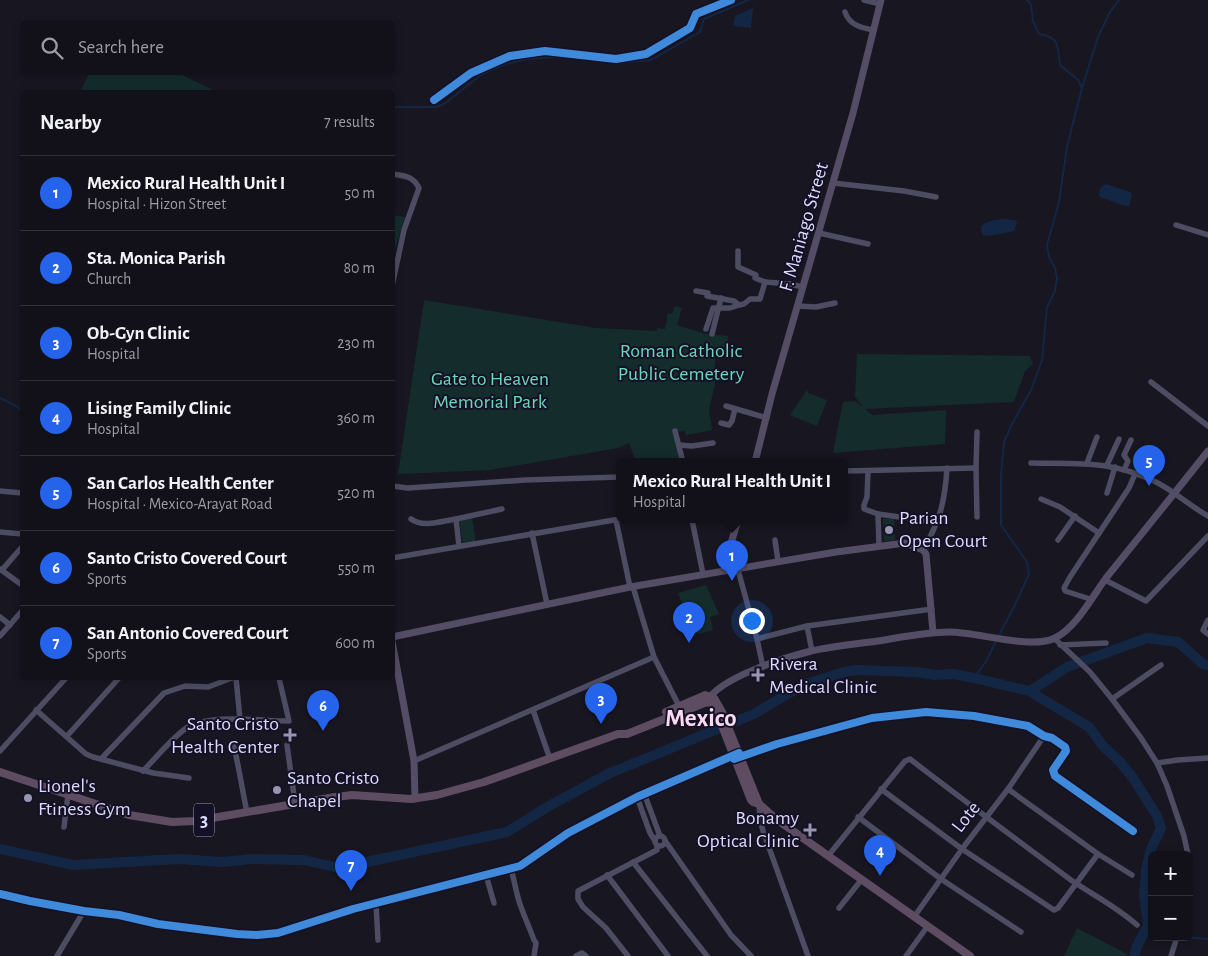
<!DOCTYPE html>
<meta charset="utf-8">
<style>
body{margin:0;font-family:"Alegreya Sans",sans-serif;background:#1f1e26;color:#f1f3f6}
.controls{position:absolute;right:15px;bottom:15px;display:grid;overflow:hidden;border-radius:8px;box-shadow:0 2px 8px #0003}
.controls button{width:45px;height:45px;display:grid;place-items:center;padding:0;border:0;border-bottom:1px solid #313038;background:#121019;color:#f1f3f6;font:25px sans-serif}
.you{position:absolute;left:751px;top:620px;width:18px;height:18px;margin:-12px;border:4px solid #fff;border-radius:50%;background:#1a73e8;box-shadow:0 0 0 8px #1a73e833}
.badge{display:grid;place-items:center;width:32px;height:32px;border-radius:50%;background:#2563eb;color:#fff;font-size:16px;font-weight:700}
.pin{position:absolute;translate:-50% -41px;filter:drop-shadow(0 1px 2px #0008)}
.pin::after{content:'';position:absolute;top:26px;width:18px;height:15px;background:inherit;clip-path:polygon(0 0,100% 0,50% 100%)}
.popup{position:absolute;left:616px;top:458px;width:232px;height:65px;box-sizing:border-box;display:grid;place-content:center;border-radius:8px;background:#121019;filter:drop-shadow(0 1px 4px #0005);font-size:16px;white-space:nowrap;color:#9c9da2}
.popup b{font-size:19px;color:#f1f3f6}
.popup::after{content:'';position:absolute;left:50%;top:100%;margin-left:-10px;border:10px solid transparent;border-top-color:#121019}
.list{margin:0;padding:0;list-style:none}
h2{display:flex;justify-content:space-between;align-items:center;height:65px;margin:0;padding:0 20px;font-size:21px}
h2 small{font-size:16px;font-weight:400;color:#9c9da2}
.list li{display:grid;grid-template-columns:32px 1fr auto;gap:15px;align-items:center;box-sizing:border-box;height:75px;padding:0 20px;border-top:1px solid #313038}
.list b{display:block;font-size:19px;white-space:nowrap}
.list p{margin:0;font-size:16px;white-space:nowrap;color:#9c9da2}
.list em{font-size:16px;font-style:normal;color:#9c9da2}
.icon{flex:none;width:28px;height:28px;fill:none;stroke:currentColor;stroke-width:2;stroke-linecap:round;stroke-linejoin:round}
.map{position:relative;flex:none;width:1208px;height:956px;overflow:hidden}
.search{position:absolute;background:#121019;box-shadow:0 2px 8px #0003;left:20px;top:20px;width:375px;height:55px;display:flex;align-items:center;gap:12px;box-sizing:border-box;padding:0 18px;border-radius:8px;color:#9c9da2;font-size:19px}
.panel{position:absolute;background:#121019;box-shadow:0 2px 8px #0003;left:20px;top:90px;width:375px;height:590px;border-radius:8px}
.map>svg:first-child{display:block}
</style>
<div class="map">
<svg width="1208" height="956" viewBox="0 0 1208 956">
<rect width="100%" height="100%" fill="#181621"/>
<g fill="#152c2c">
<polygon points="90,72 178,73 217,92 80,92"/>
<polygon points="393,215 405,217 393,256 392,215"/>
<polygon points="424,300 596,328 657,331 657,328 665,329 668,313 672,314 675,306 682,308 677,325 706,334 728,336 727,353 715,355 715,384 709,410 712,430 686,435 685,431 676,432 681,458 672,459 672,462 636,462 629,443 618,448 490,470 398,474"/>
<polygon points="857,354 1030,356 1033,364 1025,371 1014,402 865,409 872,415 946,410 945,444 833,453 843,402 855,401 864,408 855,397"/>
<polygon points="807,390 808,393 827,400 817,426 790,415"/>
<polygon points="472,517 476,543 463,545 459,519"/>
<polygon points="883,519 894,519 895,540 884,541"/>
<polygon points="706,585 719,614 710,617 713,630 698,634 693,632 678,593"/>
<polygon points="1077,928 1127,954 1126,956 1064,956"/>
</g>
<g fill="#132745">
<polygon points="753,8 751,28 733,26 735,16"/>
<polygon points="1106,184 1130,192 1132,196 1129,206 1125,206 1100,197 1099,194 1101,187"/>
<path d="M1003,219L1015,220L1017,222L1014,231L989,236L982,235L981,226C988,221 994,220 1003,219Z"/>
</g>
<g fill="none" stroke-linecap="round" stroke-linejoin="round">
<g stroke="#132745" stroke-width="2">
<path d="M1027,0L1031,5L1033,21L1039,34C1061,38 1057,46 1060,65L1078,80L1082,88"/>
<polyline points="392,107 436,107 444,104 482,74 506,64 528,59 554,57 619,63 651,60 700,32 704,19 748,0"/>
<polyline points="0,398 18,407 22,412"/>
<polyline points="998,637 1014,607 1029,574 1027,562 1001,525 1001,475 1004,442 1012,424 1031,390 1042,360 1047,307 1055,291 1057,278 1055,268 1049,257 1047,245 1059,202 1067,147 1082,88 1098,37 1110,12 1119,0"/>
<polyline points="974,678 987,660 996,641"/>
<polyline points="1148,925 1152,925"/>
<polyline points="1183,937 1208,939"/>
</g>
<g stroke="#132745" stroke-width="10">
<polyline points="1029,691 1038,686 1067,667 1147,638 1178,642 1203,664 1208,665"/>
<polyline points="0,849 73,865 179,859 221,862 253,859 304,860 339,868 507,832 549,806 608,774 754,714 803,685 844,672 856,670 916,672 936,675 953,674 974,678 1029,691 1089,727 1103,746 1120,762 1133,778 1157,816 1161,828 1151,849 1146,870 1144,896 1148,925 1137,946 1134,956"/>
</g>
<g stroke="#4d4c62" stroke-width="5.5">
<polyline points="864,0 880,4"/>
<path d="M845,12C849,25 862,28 873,30"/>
<polyline points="434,100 471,73 510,56 545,51 616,59 646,54 690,28 696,14 731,0"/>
<path d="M392,174C405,176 413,176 419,188L404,230L392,286"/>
<polyline points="833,183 904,191 936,197"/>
<polyline points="1176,225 1208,235"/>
<polyline points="819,233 868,244"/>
<polyline points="738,251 738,267 756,275 755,278 765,282"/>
<polyline points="696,291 708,293 707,296 734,301 739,305 744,304 750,299 760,299 765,282 790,284 803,287"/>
<polyline points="798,306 816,307 835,303"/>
<polyline points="706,329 713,308 730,308 739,305"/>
<polyline points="712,334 721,298"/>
<polyline points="1151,382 1208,426"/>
<polyline points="726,406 767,418"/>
<polyline points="721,423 729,425 732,421 735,409"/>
<polyline points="675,431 683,462"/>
<polyline points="679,445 692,446 713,443"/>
<path d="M1031,463C1079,464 1111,460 1156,482C1174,491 1190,506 1208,516"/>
<polyline points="1087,463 1097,437"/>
<polyline points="1107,465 1119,439"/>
<polyline points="1124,470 1128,461 1124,455 1131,440"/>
<polyline points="844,471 976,468"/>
<polyline points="868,471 867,497 864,505 864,509 878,514 928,521"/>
<polyline points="392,486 408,488 525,480 620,477"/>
<polyline points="0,491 22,493"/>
<polyline points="1107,493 1115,467"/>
<polyline points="1041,499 1060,507 1099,533"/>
<polyline points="878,514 879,546"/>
<polyline points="977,517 976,468 977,432"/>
<path d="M411,519C423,528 442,521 456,519"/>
<polyline points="616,520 630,587"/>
<polyline points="692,520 703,574"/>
<polyline points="0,532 22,534"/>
<polyline points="532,533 547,604"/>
<polyline points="775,540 778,561"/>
<polyline points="1058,540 1075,516"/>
<polyline points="459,546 456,519 502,509"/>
<path d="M923,550C940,521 945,501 947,468"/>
<polyline points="392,558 620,519"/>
<polyline points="0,569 22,585"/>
<polyline points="2,570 22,547"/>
<polyline points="738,570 757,639 763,667"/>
<polyline points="1105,580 1146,601 1208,536"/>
<polyline points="633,587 654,657 679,706"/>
<polyline points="1090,599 1065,591 1064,588 1070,577 1129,488 1135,474"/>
<polyline points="0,617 10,625"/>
<polyline points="1208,620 1203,630 1208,634"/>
<polyline points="807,626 812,651"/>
<polyline points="0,636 22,611"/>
<polyline points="1054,638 1090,672 1112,699 1141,738 1157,763 1167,786 1184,836 1188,855"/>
<polyline points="757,639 807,626 932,609"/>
<polyline points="1060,645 1106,643"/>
<polyline points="236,678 240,719"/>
<polyline points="1112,699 1161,665"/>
<polyline points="36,710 86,754 93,757 153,773 189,778"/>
<polyline points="533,710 550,759"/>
<polyline points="67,736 119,678"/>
<path d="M233,743C239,766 242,789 247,812"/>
<polyline points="287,745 295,803"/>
<polyline points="0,751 66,678"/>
<polyline points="736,758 777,744 872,718 926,712 974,716 1028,726 1044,736 1052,738 1065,747 1066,751 1053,770 1055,776 1133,831"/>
<polyline points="101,759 164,693 185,686 208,687 232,678"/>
<polyline points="414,761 654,657"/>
<polyline points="1157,763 1178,760 1208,758"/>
<path d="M143,771C156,758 170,740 185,729C207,713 261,721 289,721L279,678"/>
<polyline points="881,789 962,849 1054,910 1058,908 1098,854"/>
<polyline points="1008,789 1098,854 1132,875"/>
<polyline points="644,793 660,836"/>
<polyline points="637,797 650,833 655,841"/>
<polyline points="759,804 760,819 763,831 808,956"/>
<polyline points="858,817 941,879 1021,932"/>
<polyline points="64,827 68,795"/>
<circle cx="660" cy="841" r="5"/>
<polyline points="666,842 731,935 751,956"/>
<path d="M828,856L905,761L910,759C963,800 1017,840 1071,880C1093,895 1117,907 1137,925"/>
<polyline points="633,862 707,956"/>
<polyline points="1189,865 1189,881"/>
<path d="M511,869C515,882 516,894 521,907C525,918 530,929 534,940L536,943L534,956"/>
<polyline points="486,875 494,903"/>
<polyline points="607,875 668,956"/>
<polyline points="0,894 30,901 84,911 119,915 158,924 237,934 257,935 278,933 353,909 520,866 568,833 637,797 737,754"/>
<polyline points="376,904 378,940"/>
<polyline points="839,908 862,879"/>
<polyline points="914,917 962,849 1008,789 1044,736"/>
<polyline points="57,956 84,911"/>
<polyline points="576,956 582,953 586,956"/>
<polyline points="628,956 606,928 583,907 578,899 578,891 657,850 657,846"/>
<polyline points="906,956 927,927"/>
<polyline points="1171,956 1177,937"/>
</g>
<g stroke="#544d66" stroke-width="7">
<polyline points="755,462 772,394 853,113 881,0"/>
<polyline points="728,571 729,550 738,520"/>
<polyline points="392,637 630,587 836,552 905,543 923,550 926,554 933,632"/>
<polyline points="392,641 414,761 415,799"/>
<path d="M707,701C721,677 784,658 811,651C833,646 856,644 878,641C902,637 926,632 950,632C978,632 1031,650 1055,638C1076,628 1092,597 1106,578C1140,536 1174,494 1208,451"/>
</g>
<g stroke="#5e4d62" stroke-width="8">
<polyline points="666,712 701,697 705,695 714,698 722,712 759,804 776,819 970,956"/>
<polyline points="0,772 129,815 172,822 195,821 335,797 352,795 411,799 437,795 484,782 618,734 627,734 707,702 713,704 717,713 751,800 753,802 759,804"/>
</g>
<defs>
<g id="cycleway">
<polyline points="434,100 471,73 510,56 545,51 616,59 646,54 690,28 696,14 731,0"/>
<polyline points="734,759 777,744 872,718 926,712 974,716 1028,726 1044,736 1052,738 1065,747 1066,751 1053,770 1055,776 1133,831"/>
<polyline points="0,894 30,901 84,911 119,915 158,924 237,934 257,935 278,933 353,909 520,866 568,833 637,797 739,753"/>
</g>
</defs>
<use href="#cycleway" stroke="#141126" stroke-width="11"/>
<use href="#cycleway" stroke="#408adc" stroke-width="8"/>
</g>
<g fill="#9795af" stroke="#141126" stroke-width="2">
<circle cx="889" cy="530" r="5"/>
<path d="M755.5 667.5h5v5h5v5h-5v5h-5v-5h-5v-5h5z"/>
<path d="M287.5 727.5h5v5h5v5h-5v5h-5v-5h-5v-5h5z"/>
<circle cx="277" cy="790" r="5"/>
<circle cx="28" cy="798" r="5"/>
<path d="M807.5 822.5h5v5h5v5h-5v5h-5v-5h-5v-5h5z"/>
</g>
<g text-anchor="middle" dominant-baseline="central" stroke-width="4" stroke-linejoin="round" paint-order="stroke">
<rect fill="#141126" stroke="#a09dbc" stroke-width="1" x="194" y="803.5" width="20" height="33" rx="4"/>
<g font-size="19" font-weight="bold" fill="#dcd9fc">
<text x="204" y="820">3</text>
</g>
<g font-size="20" fill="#dcd9fc" stroke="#141126">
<text transform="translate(804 227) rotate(-74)">F. Maniago Street</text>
<text transform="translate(966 817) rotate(-52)">Lote</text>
</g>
<g font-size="20" fill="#6ad8b9" stroke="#141126">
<text x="681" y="351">Roman Catholic<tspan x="681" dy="23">Public Cemetery</tspan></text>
<text x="490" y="379">Gate to Heaven<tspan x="490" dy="23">Memorial Park</tspan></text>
</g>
<g font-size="20" fill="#dcd9fc" stroke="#141126" text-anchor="start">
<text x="899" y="518">Parian<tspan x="899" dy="23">Open Court</tspan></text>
<text x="769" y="664">Rivera<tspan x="769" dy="23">Medical Clinic</tspan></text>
<text x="279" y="724" text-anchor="end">Santo Cristo<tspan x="279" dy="23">Health Center</tspan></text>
<text x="287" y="778">Santo Cristo<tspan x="287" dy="23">Chapel</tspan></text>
<text x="38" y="786">Lionel's<tspan x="38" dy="23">Ftiness Gym</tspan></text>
<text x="799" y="818" text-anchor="end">Bonamy<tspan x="799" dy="23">Optical Clinic</tspan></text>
</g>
<g font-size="25" font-weight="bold" fill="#fcdbf1" stroke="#141126">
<text x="701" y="718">Mexico</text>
</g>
</g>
</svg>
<div class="controls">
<button>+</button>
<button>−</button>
</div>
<div class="you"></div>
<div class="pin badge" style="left:732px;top:581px">1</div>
<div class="popup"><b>Mexico Rural Health Unit I</b>Hospital</div>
<div class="pin badge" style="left:689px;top:643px">2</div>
<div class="pin badge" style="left:601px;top:724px">3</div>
<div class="pin badge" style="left:880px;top:876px">4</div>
<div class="pin badge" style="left:1149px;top:486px">5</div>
<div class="pin badge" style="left:323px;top:731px">6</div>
<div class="pin badge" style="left:351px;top:891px">7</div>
<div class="search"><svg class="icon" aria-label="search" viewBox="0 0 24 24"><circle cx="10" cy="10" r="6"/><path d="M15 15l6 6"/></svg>Search here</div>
<section class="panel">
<h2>Nearby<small>7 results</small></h2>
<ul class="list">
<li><span class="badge">1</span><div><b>Mexico Rural Health Unit I</b><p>Hospital · Hizon Street</p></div><em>50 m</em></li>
<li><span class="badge">2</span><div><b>Sta. Monica Parish</b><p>Church</p></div><em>80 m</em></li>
<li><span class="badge">3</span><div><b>Ob-Gyn Clinic</b><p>Hospital</p></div><em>230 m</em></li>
<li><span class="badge">4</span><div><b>Lising Family Clinic</b><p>Hospital</p></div><em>360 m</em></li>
<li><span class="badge">5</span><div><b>San Carlos Health Center</b><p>Hospital · Mexico-Arayat Road</p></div><em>520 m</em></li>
<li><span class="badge">6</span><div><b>Santo Cristo Covered Court</b><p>Sports</p></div><em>550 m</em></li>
<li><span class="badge">7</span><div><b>San Antonio Covered Court</b><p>Sports</p></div><em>600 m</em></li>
</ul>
</section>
</div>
